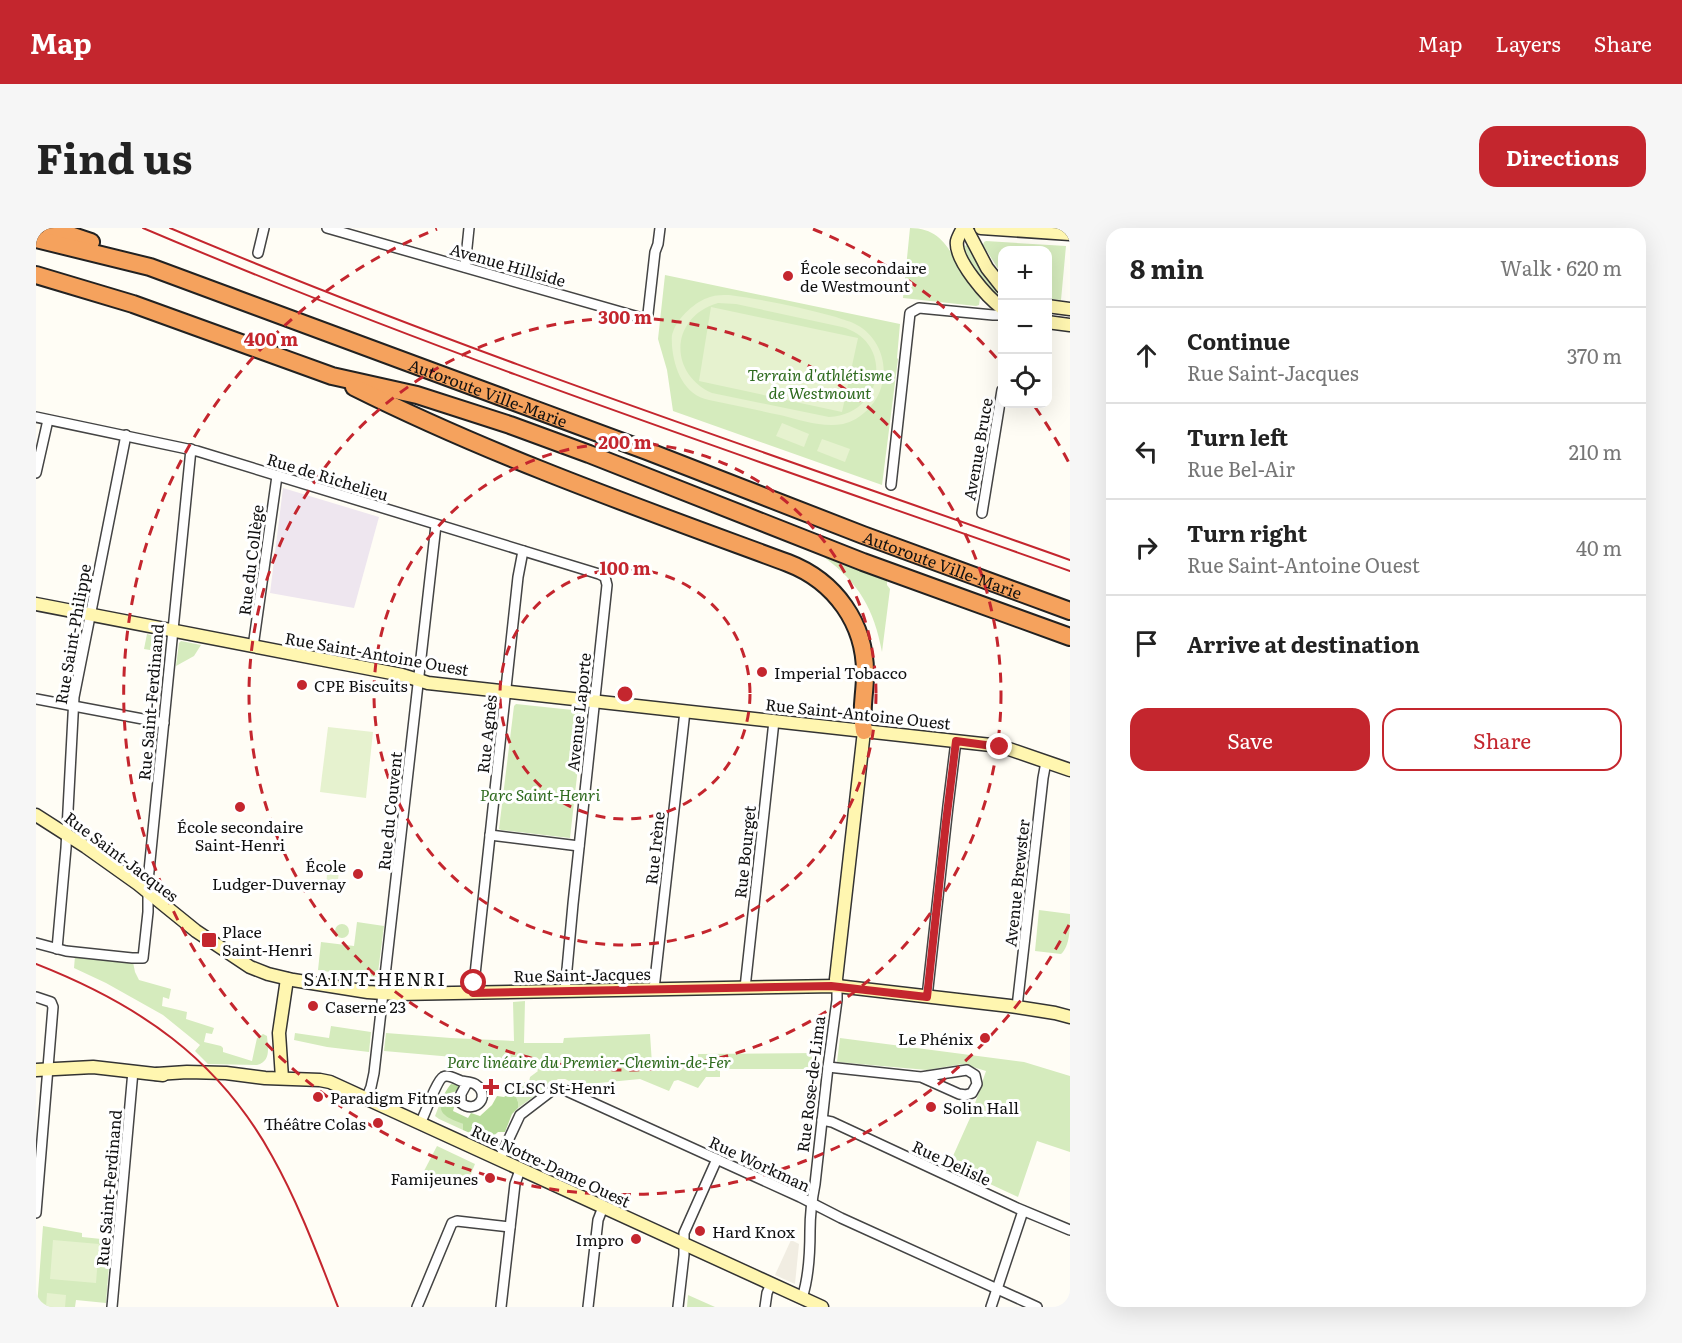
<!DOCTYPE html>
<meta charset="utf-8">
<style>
body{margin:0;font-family:Literata,serif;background:#f6f6f6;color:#222}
.controls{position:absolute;right:18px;top:18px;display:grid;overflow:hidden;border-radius:12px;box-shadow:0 6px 24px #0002}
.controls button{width:54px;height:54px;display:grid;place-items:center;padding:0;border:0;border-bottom:2px solid #e0e0e0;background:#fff;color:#222;font:30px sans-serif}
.stop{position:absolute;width:18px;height:18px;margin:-14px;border:4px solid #c4262e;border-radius:50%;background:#fff}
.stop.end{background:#c4262e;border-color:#fff;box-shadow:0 2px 6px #0008}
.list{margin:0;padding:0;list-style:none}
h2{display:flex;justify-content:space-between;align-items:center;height:78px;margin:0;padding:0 24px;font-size:26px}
h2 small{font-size:20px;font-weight:400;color:#767676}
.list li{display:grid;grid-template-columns:39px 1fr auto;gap:18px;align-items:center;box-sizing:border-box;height:96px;padding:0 24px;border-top:2px solid #e0e0e0}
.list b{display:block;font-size:22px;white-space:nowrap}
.list p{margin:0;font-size:20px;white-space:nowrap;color:#767676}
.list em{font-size:20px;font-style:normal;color:#767676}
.actions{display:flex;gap:12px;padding:18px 24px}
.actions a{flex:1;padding:14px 0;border:2px solid #c4262e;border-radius:18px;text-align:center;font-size:21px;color:#c4262e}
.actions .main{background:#c4262e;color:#fff}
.icon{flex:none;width:33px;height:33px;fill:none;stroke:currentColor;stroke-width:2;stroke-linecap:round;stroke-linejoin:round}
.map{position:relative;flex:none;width:1034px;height:1079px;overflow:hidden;border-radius:18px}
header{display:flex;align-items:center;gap:36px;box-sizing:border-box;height:84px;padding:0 30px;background:#c4262e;color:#fff}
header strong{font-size:28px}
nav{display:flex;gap:33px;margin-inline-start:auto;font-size:21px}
.intro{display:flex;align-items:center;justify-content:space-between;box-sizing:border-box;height:144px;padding:0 36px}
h1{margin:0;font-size:42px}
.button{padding:15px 27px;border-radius:18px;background:#c4262e;color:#fff;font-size:21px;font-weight:700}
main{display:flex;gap:36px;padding:0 36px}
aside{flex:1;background:#fff;border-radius:18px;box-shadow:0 6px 24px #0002}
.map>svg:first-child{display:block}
</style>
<header>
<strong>Map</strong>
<nav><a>Map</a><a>Layers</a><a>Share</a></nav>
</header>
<div class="intro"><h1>Find us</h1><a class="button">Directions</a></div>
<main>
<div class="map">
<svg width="1034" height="1079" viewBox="0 0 1034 1079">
<rect width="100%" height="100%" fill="#fffdf5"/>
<polygon fill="#eee6ef" points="247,260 343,289 318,380 234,365"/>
<g fill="#d5ebbd">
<path d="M874,0C906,0 914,23 928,47C933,55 938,63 944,70L943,77L940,78L867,70Z"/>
<polygon points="950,13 1030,18 1025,72 1012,71 1011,22 966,22 966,47 947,17 948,14"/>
<path d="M932,17L948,46L966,65V74C949,61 932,39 928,18Z"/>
<polygon points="629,47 864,96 861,130 862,131 846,257 637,183 631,142 622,111"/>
<path d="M788,329L851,353V357L854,361L846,424C838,381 823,355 788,329Z"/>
<polygon points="111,406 127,411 126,424 108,421"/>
<polygon points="145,413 165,417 158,428 140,438 143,415"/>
<polygon points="480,476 546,483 548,486 534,610 465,602 463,601 478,478"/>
<path d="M1003,682L1034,686C1034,700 1034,718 1025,726L999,723Z"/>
<polygon points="321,694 348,698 341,752 282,742 285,714 318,718"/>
<circle cx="306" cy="703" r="7"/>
<path d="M39,728L97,734L99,744L103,752L135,761L133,771L127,769L126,778L151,784L150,791L178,800L176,806L170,805L168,814L185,818L187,820V824L216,833L221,810L227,806L231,808C232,821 235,833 221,837L172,836L159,823L164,817L127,787L70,755L38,740Z"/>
<polygon points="489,773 488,815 527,815 528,810 614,806 616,836 662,837 662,826 782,825 780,841 684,841 684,849 670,849 662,860 642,852 638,853 633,863 604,851 542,857 529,851 522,851 482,880 482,874 478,863 480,858 485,858 488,856 488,854 493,854 494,849 502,843 496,836 348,823 350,805 415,810 478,813 477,774"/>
<polygon points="295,798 335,804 333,824 291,819 258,812 259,805 293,810"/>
<polygon points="804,810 988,834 1034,848 1034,924 1001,913 982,969 913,937 934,890 950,843 927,836 891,842 801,834"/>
<polygon points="406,870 405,875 420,892 427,896 427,902 403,891 399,888"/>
<polygon points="401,918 439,936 429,960 388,943"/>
<polygon points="7,998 46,1005 46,1009 75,1012 70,1075 40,1072 39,1079 1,1079"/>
<polygon points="652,1067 679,1079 651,1079"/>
</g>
<path fill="#b9dc9c" d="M415,856L421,857L423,860L421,863L414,865L409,875L410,878L419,876L417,883L432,890L435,885L444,888L456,877L461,868L468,869L471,867V863H478L482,874V880L476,886L469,904H462L452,913L427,902V896C421,893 413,891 409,887C399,880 409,863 415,856Z"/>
<g fill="#e6f2cf" fill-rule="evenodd">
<path d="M693,67C729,72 765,79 800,89C807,92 815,93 821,97C843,109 853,136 845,160C840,176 825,192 807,196C787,200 764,192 744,187C721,182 697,177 673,172C648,167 638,141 636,118C636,113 635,108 637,104C642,89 660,73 674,69C680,67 687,67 693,67ZM682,75L700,76L806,99C858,113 849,186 793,189L676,165C632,145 634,89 682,75Z"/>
<polygon points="675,79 822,110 806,184 663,153"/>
<polygon points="746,195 773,206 768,219 740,208"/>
<polygon points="786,211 814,221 809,234 781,223"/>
<polygon points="292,499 337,504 330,570 284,564"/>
<polygon points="292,632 304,633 301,661 290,660"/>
<polygon points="17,1012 63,1016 60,1055 14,1051"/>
<polygon points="11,1065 30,1067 29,1079 10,1079"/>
</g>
<polygon fill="#f1ede2" points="755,1012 763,1016 759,1056 739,1047"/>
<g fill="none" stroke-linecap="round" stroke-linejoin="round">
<defs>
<g id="street">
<polyline points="291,0 606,90 612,86 619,24 622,16 624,0"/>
<polyline points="222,25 228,0"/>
<polyline points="429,39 433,0"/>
<polyline points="0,189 161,223 563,346 569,349 571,357 537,676 529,763"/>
<polyline points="0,245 12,192"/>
<polyline points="855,257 874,85 883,80 957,87 962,87 966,83"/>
<polyline points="946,285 966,162"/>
<polyline points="217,419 241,248"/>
<polyline points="0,471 128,495"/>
<polyline points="454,607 543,618"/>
<polyline points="0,715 30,723 96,730 107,730 112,684 112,653 155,221"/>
<polyline points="21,721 30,620 38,469 90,207"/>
<polyline points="709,760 738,493"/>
<polyline points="618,761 649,483"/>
<polyline points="437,765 482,349 487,323"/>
<polyline points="0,769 15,774 17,779 0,985"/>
<polyline points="891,769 912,578 920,513"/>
<polyline points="981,779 1007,550 1010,534"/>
<polyline points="792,839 885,849 931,842 939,847 941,856 936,865 930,867 923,866 885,849"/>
<polyline points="330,871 335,859 338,845 400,297"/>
<polyline points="786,892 796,894 981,980 1034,1002"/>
<path d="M384,896C388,888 401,852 407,849C412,846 420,851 425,853C430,854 435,854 439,856C456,867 440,887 425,875V866L431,855"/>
<polyline points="463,932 484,887 518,861 524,860 764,969 805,990 1001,1079"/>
<path d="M766,1070C773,1049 774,1026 774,1003C774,987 776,971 779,956L792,839L801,772V758"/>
<polyline points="76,1079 97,843"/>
<polyline points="381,1079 416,995 421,993 474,999"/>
<polyline points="465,1079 479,956 484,942"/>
<polyline points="552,1079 562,992 567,979"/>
<polyline points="642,1079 648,1027 648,1005 681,931"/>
<polyline points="729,1079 731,1065 735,1056"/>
<polyline points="955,1079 987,983"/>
</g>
<g id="secondary">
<path d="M927,0C925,4 922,9 921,13C918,32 952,70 966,80"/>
<polyline points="930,0 951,40 966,59"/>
<polyline points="945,0 1034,6"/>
<polyline points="1011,78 1034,81"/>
<polyline points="1011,94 1034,97"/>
<polyline points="0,376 366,447 392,455 955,517 973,521 1034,542"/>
<polyline points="0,587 50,619 102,656 160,703 214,739 232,746 257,752 332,764 361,766 801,758 974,778 1019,785 1034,789"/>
<polyline points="801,758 800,751 828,503"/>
<polyline points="0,842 57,839 127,847"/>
<polyline points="121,846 151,844 190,845 229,850 284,852 294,854 786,1079"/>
<polyline points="246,850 243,805 251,751"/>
</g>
<g id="highway">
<polyline points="13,0 55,14"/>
<path id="s1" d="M0,11L114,39L611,223L827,307L1034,383"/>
<polyline points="0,47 97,76 296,148 381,167 474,197 553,226 827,334 1034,409"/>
<path d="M318,159C458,229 606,281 752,335C799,353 830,396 829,447C829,467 824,483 828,503"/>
</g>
</defs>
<use href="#street" stroke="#444" stroke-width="12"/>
<use href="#secondary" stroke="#333" stroke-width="15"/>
<use href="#highway" stroke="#222" stroke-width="20"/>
<use href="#street" stroke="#fff" stroke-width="9"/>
<use href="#secondary" stroke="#fff6b0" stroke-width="12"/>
<use href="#highway" stroke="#f5a25d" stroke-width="16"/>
<g stroke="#c4262e" stroke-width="2">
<path d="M107,0C410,129 723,233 1034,343"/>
<path d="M134,0C429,125 733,225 1034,332"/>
<path d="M0,736C102,776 182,830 236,928C263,976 282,1028 302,1079"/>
</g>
</g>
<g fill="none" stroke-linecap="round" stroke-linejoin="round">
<polyline stroke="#c4262e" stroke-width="8" points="438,755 437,765 795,758 891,769 910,594 920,513 964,519"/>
</g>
<g fill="none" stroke="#c4262e" stroke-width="3" stroke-dasharray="10 8">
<circle cx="589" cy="466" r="125"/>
<circle cx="589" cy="466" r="251"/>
<circle cx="589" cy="466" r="376"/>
<path d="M1033 697A501 501 0 1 1 401 1M777 1A501 501 0 0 1 964 134M999 179A501 501 0 0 1 1033 235"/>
</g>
<g fill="#c4262e" stroke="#fff" stroke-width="2">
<circle cx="752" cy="48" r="6"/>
<circle cx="726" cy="444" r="6"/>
<circle cx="266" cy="457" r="6"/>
<circle cx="204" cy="579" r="6"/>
<circle cx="322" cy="646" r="6"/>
<rect x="165" y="704" width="16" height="16" rx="3"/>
<circle cx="277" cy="778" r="6"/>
<circle cx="949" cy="810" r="6"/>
<path d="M452 850h6v6h6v6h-6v6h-6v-6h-6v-6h6z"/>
<circle cx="282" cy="869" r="6"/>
<circle cx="895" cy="879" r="6"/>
<circle cx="342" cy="895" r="6"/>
<circle cx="454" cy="950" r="6"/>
<circle cx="664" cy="1003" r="6"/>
<circle cx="600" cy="1011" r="6"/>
</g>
<g text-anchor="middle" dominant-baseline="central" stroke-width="6" stroke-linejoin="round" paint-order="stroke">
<g font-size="16" fill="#111" stroke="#fff">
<text transform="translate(472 36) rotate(16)">Avenue Hillside</text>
<text stroke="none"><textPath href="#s1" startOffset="478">Autoroute Ville-Marie</textPath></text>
<text transform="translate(941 221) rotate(-80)">Avenue Bruce</text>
<text transform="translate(292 248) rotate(17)">Rue de Richelieu</text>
<text transform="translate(214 332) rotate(-83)">Rue du Collège</text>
<text stroke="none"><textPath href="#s1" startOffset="964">Autoroute Ville-Marie</textPath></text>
<text transform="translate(36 406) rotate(-80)">Rue Saint-Philippe</text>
<text transform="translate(341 425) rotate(10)">Rue Saint-Antoine Ouest</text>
<text transform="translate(114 474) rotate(-85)">Rue Saint-Ferdinand</text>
<text transform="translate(542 484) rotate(-84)">Avenue Laporte</text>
<text transform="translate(822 485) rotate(6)">Rue Saint-Antoine Ouest</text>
<text transform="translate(450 506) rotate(-84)">Rue Agnès</text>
<text transform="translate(353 583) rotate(-84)">Rue du Couvent</text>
<text transform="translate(618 620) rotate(-84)">Rue Irène</text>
<text transform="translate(708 624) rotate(-84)">Rue Bourget</text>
<text transform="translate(86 628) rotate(37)">Rue Saint-Jacques</text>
<text transform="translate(980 655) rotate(-84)">Avenue Brewster</text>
<text transform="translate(546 746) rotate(-1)">Rue Saint-Jacques</text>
<text transform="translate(774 856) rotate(-83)">Rue Rose-de-Lima</text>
<text transform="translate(916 934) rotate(25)">Rue Delisle</text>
<text transform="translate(724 935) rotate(25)">Rue Workman</text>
<text transform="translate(515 937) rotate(25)">Rue Notre-Dame Ouest</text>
<text transform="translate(72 960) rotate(-85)">Rue Saint-Ferdinand</text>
</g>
<g font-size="16" fill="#111" stroke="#fff" text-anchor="start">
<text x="764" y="39">École secondaire<tspan x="764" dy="18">de Westmount</tspan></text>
<text x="738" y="444">Imperial Tobacco</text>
<text x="278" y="457">CPE Biscuits</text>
<text x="204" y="598" text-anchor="middle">École secondaire<tspan x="204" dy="18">Saint-Henri</tspan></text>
<text x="310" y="637" text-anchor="end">École<tspan x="310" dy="18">Ludger-Duvernay</tspan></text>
<text x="186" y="703">Place<tspan x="186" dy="18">Saint-Henri</tspan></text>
<text x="289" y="778">Caserne 23</text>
<text x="937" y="810" text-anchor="end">Le Phénix</text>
<text x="468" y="859">CLSC St-Henri</text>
<text x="294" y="869">Paradigm Fitness</text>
<text x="907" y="879">Solin Hall</text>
<text x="330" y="895" text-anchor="end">Théâtre Colas</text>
<text x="442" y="950" text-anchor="end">Famijeunes</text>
<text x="676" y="1003">Hard Knox</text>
<text x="588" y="1011" text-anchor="end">Impro</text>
</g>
<g font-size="16" font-style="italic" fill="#2f6b1f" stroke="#fff">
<text x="784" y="146">Terrain d'athlétisme<tspan x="784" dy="18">de Westmount</tspan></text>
<text x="504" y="566">Parc Saint-Henri</text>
<text x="553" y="833">Parc linéaire du Premier-Chemin-de-Fer</text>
</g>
<g font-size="18" letter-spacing="1.5" fill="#111" stroke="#fff">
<text x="339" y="750">SAINT-HENRI</text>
</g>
</g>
<circle cx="589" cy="466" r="9" fill="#c4262e" stroke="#fff" stroke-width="3"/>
<g font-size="18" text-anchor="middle" font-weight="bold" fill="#c4262e" stroke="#fff" stroke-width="6" stroke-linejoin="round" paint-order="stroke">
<text x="589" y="96">300 m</text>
<text x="235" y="118">400 m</text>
<text x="589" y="221">200 m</text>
<text x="589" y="347">100 m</text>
</g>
</svg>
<div class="controls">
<button>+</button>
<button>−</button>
<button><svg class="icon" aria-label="locate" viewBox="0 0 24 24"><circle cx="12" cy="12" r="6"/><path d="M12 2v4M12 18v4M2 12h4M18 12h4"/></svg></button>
</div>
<div class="stop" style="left:438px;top:755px"></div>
<div class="stop end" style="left:964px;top:519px"></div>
</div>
<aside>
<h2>8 min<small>Walk · 620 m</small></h2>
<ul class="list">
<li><svg class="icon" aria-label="ahead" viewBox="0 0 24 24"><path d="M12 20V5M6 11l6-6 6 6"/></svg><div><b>Continue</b><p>Rue Saint-Jacques</p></div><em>370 m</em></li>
<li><svg class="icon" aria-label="left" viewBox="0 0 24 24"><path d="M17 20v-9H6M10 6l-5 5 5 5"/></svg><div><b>Turn left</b><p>Rue Bel-Air</p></div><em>210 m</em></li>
<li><svg class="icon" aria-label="right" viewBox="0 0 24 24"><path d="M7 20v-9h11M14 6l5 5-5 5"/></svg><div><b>Turn right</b><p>Rue Saint-Antoine Ouest</p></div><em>40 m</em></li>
<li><svg class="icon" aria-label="arrive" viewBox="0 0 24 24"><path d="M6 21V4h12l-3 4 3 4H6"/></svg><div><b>Arrive at destination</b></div></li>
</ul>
<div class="actions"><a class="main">Save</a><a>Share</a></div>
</aside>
</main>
